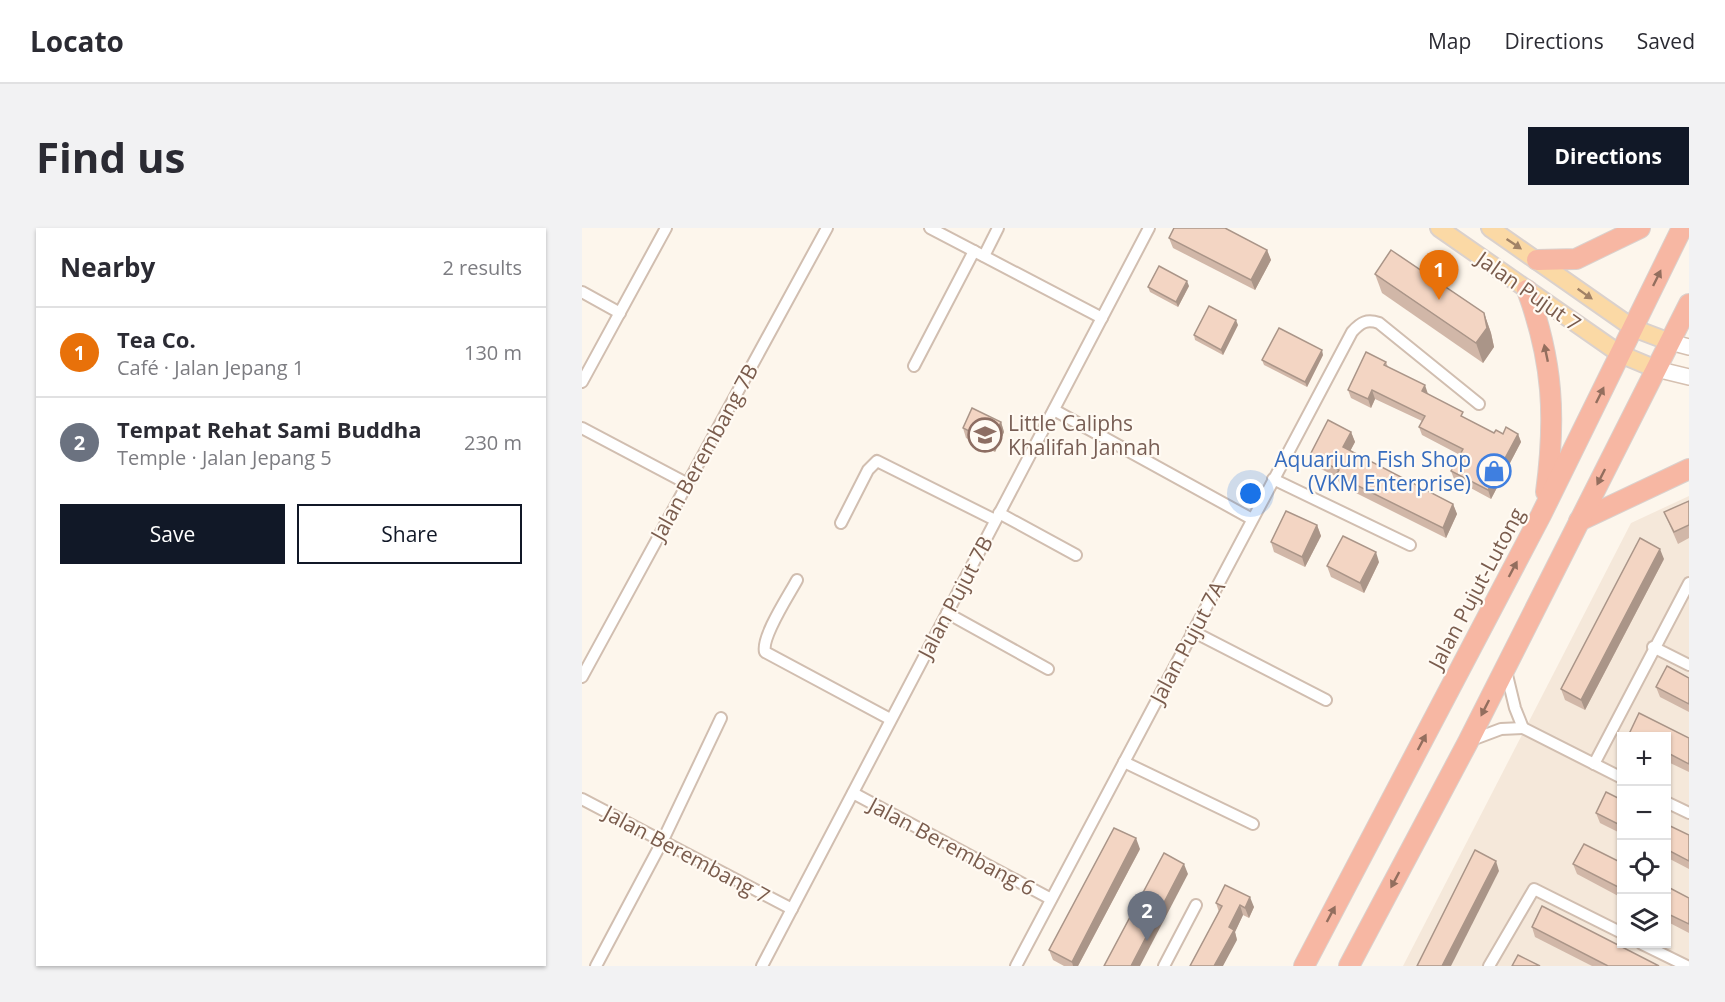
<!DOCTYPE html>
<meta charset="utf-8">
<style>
body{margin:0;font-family:"Open Sans",sans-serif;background:#f2f2f3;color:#2b2b33}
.controls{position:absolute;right:18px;bottom:18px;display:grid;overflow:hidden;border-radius:0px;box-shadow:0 2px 4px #0004}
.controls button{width:54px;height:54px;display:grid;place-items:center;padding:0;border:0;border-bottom:2px solid #e1e1e2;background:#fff;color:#2b2b33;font:30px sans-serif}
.you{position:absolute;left:669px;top:266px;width:21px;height:21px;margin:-15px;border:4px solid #fff;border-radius:50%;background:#1a73e8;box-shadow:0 0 0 9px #1a73e833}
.badge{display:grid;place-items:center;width:39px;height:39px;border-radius:50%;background:#111827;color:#fff;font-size:20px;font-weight:700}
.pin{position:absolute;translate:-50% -50px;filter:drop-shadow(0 2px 3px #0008)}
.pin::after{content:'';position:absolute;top:32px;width:21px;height:18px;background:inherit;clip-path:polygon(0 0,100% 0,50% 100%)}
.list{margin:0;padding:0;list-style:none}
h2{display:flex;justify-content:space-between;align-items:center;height:78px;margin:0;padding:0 24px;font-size:26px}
h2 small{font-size:20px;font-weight:400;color:#7c7c81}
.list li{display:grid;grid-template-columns:39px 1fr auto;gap:18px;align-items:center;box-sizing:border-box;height:90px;padding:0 24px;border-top:2px solid #e1e1e2}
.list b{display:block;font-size:22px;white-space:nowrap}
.list p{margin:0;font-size:20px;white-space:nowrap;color:#7c7c81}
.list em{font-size:20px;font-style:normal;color:#7c7c81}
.actions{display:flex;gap:12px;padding:18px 24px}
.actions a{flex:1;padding:14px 0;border:2px solid #111827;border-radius:0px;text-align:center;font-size:21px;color:#111827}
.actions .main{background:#111827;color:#fff}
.icon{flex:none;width:33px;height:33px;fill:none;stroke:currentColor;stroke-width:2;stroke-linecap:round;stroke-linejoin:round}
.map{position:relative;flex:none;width:1107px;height:738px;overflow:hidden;border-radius:0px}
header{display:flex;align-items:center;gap:36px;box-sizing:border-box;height:84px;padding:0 30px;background:#fff;border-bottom:2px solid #e1e1e2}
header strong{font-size:28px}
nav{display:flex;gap:33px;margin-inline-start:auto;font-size:21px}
.intro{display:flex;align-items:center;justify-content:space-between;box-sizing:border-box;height:144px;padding:0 36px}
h1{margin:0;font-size:42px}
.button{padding:15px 27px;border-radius:0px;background:#111827;color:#fff;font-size:21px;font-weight:700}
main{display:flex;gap:36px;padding:0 36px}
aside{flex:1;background:#fff;border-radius:0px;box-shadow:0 2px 4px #0004}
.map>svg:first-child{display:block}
</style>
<header>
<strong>Locato</strong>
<nav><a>Map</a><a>Directions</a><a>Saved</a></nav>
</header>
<div class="intro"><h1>Find us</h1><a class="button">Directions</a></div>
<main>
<aside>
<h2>Nearby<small>2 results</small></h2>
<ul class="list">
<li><span class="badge" style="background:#e8710a">1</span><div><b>Tea Co.</b><p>Café · Jalan Jepang 1</p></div><em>130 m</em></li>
<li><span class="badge" style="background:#6b7280">2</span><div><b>Tempat Rehat Sami Buddha</b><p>Temple · Jalan Jepang 5</p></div><em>230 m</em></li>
</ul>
<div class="actions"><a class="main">Save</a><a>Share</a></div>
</aside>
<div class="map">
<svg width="1107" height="738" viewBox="0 0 1107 738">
<rect width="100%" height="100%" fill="#fdf6ec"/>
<path fill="#f5e8da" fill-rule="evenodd" d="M1107,268V738H821L1049,295ZM1040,508H1084V716H1040Z"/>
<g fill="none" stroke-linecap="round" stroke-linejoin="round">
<defs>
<g id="street">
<polyline points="348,0 520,90"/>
<polyline points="402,28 416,0"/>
<polyline points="0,64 38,85"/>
<polyline points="332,138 392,23"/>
<polyline points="0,154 84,0"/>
<polyline points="472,182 670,291"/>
<polyline points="0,200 104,255"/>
<polyline points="691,251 828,317"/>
<polyline points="417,285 494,327"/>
<polyline points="259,295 286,242 295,233 413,292"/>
<path d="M215,352C207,367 179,409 183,424L308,491"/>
<polyline points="365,385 466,441"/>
<polyline points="610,403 744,472"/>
<polyline points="1071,419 1107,437"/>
<polyline points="924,443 933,480 941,500"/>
<polyline points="0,449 245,0"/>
<polyline points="941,500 1040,550"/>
<polyline points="887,513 919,501 941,500"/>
<polyline points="542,534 671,596"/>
<polyline points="1012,536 1107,355"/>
<polyline points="271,565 469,671"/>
<polyline points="0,571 210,681"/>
<polyline points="1084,574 1107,585"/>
<polyline points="1060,716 1105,738"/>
<polyline points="14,738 81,612 139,490"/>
<polyline points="180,738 567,0"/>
<path d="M434,738L770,104C779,94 785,91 797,95L897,176"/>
<polyline points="582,738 614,677"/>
<polyline points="907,738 952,661 1040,705"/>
</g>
<g id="secondary">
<polyline points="1088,114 1107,119"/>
<polyline points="1074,141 1107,149"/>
</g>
<g id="primary">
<polyline points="857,0 1038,126 1074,141"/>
<polyline points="908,0 1051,100 1088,114"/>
</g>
<g id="highway">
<polyline points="955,32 994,31 1058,0"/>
<path d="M945,62C971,133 974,189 964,264"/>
<polyline points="997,293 1107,241"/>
<polyline points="722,738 959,287 1100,0"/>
<polyline points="767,738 886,514 1107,76"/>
</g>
</defs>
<use href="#street" stroke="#d1beb0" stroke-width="14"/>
<use href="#secondary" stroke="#d6c0b0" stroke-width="18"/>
<use href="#primary" stroke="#dad1cd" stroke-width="20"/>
<use href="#highway" stroke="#dad1cd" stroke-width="22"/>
<use href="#street" stroke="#fff" stroke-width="10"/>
<use href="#secondary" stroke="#fff" stroke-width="15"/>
<use href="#primary" stroke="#fbd9a5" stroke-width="16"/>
<use href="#highway" stroke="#f7b7a3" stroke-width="20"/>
</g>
<g fill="#d1b7a8">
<polygon points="587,10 685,22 689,32 673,62 591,20"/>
<polygon points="793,46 902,85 909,105 912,119 901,135 800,65"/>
<polygon points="607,58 596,79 568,64 566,59"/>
<polygon points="656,97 641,127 613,112 612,107"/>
<polygon points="741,127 725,159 682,137 680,132"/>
<polygon points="804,134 806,139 883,190 912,205 936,206 939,214 909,271 872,251 869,243 878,227 840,207 837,199 840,193 793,171 789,180 769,170 766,162"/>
<polygon points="419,194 422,204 413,224 384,210 381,200"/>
<polygon points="769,204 773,214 768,223 871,276 875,286 864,310 758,257 755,249 731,237 728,227"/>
<polygon points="1107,273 1107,310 1096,316 1082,284"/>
<polygon points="735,297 739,308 723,339 692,324 689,314"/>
<polygon points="1082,331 1003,482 983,472 979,461"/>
<polygon points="797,334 782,365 749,349 745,338"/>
<polygon points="1107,450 1107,484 1078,469 1074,459"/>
<polygon points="1047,506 1107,510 1107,544 1084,533 1084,508 1048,508"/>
<polygon points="1040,572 1040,606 1018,595 1014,585"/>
<polygon points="1084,596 1107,607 1107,641 1084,629"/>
<polygon points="558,621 496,738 482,738 471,732 467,722"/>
<polygon points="1040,635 1040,670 995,646 991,636"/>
<polygon points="643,657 672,679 667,690 661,687 653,704 655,712 637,684 634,675"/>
<polygon points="1084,658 1107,670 1107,705 1084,693"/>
<polygon points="950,699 1077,738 1010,738 953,709"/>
</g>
<g fill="#aa9588">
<polygon points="685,22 689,32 673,62 669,52"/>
<polygon points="605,53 607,58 596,79 594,74"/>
<polygon points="902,85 909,105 912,119 901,135 894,115"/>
<polygon points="654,92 656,97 641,127 639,122"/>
<polygon points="740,122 741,127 725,159 723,154"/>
<polygon points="843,157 846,166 840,163"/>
<polygon points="790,162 793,171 789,180 786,171"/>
<polygon points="419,194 422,204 413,224 409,214"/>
<polygon points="769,204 773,214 765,229 761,219"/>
<polygon points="936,206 939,214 909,271 906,262"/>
<polygon points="871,276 875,286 864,310 861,300"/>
<polygon points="735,297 739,308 723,339 720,329"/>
<polygon points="1078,321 1082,331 1003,482 999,472"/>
<polygon points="794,324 797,334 782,365 778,355"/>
<polygon points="554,610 558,621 496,738 491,738 490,734"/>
<polygon points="914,633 917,643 869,738 860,738"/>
<polygon points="602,636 606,646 558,738 549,738"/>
<polygon points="668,669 672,679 667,690 663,680"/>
<polygon points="658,677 661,687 653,704 655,712 641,738 632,738 647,699"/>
</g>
<g fill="#f3d5c3" stroke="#aa9588" stroke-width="1.5">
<polygon points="592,0 643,0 685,22 669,52 587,10"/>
<polygon points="809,22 902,85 905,100 894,115 793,46"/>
<polygon points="577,38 605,53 594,74 566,59"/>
<polygon points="627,78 654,92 639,122 612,107"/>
<polygon points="697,100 740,122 723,154 680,132"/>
<polygon points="784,124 804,134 802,137 843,157 840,163 881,184 879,188 912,205 914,202 921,206 924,199 936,206 906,262 869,243 881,221 837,199 843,188 790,162 786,171 766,162"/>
<polygon points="390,180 419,194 409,214 381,200"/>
<polygon points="746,192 769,204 761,219 871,276 861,300 754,247 757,242 728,227"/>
<polygon points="1107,273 1107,297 1092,304 1082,284"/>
<polygon points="704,283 735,297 720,329 689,314"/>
<polygon points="761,308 794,324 778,355 745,338"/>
<polygon points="1058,310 1078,321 999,472 979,461"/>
<polygon points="1085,438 1107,450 1107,476 1074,459"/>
<polygon points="1057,485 1107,510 1107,536 1084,524 1084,508 1053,508 1047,506"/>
<polygon points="1024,564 1040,572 1040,598 1014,585"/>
<polygon points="1084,596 1107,607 1107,633 1084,621"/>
<polygon points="532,600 554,610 490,734 467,722"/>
<polygon points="1002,616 1040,635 1040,661 991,636"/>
<polygon points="893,622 914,633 860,738 835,738"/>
<polygon points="582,625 602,636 549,738 522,738"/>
<polygon points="643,657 668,669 663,680 658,677 647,699 652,702 632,738 608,738 640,678 634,675"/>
<polygon points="1084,658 1107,670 1107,696 1084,685"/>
<polygon points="960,678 1077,738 1026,738 950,699"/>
<polygon points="936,727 958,738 930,738"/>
</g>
<defs><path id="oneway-solid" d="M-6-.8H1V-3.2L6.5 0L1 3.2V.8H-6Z" transform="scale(1.5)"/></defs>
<g fill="#a18267">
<use href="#oneway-solid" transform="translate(932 16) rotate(34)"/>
<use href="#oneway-solid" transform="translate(1003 66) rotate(35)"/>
</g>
<g fill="#936e5e">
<use href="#oneway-solid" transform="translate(1075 50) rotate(-64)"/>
<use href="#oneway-solid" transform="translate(964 125) rotate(-102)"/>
<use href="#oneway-solid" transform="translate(1018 167) rotate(-64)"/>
<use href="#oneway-solid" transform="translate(1019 249) rotate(117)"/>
<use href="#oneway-solid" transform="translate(931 341) rotate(-62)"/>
<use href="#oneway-solid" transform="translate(903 480) rotate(117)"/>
<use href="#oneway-solid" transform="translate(840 514) rotate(-62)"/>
<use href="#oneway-solid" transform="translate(813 652) rotate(118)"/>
<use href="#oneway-solid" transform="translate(749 686) rotate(-62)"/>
</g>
<defs>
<symbol id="school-ring" viewBox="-11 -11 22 22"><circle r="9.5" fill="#fffaf3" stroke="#8d6e63" stroke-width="1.5"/><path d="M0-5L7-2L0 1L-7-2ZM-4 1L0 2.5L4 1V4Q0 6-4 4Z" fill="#8d6e63"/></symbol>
<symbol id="shop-ring" viewBox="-11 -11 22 22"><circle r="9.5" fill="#fffaf3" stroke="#3f7fe0" stroke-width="1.5"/><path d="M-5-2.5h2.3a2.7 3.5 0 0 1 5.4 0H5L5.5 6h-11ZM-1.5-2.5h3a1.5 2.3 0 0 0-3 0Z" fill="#3f7fe0"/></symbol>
</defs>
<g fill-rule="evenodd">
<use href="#school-ring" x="384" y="188" width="38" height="38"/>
<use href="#shop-ring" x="893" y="224" width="38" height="38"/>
</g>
<g text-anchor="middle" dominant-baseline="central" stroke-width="4.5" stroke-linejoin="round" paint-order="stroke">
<g font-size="21" fill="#7a5c4d" stroke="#fffaf3">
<text transform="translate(947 63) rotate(35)">Jalan Pujut 7</text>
<text transform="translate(122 224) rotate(-61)">Jalan Berembang 7B</text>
<text transform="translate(894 360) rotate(-62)">Jalan Pujut-Lutong</text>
<text transform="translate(373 369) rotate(-62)">Jalan Pujut 7B</text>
<text transform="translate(605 414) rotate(-62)">Jalan Pujut 7A</text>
<text transform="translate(370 618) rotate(28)">Jalan Berembang 6</text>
<text transform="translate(105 626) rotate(28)">Jalan Berembang 7</text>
</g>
<g font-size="21" fill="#785e54" stroke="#fffaf3" text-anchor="start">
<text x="426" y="195">Little Caliphs<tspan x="426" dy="24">Khalifah Jannah</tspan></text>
</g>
<g font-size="21" fill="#366cbe" stroke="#fffaf3" text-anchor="end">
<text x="889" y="231">Aquarium Fish Shop<tspan x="889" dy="24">(VKM Enterprise)</tspan></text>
</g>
</g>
</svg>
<div class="controls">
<button>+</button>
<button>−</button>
<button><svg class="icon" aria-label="locate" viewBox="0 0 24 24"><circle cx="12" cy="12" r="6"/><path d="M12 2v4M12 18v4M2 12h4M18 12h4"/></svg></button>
<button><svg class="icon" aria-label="layers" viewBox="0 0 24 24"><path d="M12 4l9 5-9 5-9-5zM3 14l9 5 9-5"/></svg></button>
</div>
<div class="you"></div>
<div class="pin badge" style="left:857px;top:72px;background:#e8710a">1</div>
<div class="pin badge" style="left:565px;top:713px;background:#6b7280">2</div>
</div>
</main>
